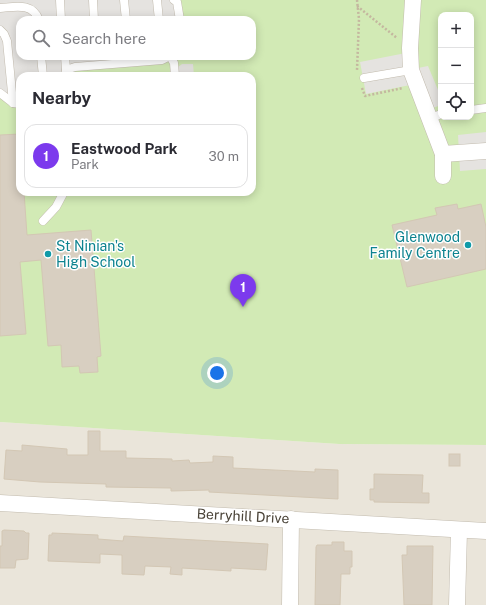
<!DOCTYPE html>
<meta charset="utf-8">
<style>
body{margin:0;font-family:"Public Sans",sans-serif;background:#f2f2f3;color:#2b2b33}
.controls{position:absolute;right:12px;top:12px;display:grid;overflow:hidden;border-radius:8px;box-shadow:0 2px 10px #0003}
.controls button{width:36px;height:36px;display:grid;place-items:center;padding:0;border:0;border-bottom:1px solid #e1e1e2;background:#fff;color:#2b2b33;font:20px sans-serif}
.you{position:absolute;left:217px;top:373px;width:14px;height:14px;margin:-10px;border:3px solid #fff;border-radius:50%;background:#1a73e8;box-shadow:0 0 0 6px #1a73e833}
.badge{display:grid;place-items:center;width:26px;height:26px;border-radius:50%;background:#7c3aed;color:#fff;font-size:13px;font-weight:700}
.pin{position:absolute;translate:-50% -33px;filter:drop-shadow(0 1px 2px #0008)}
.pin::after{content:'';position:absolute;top:21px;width:14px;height:12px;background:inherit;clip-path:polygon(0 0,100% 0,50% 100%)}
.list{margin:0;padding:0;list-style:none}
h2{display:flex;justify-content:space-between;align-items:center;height:52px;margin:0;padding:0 16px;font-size:17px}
h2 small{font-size:13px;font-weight:400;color:#7c7c81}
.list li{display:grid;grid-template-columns:26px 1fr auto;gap:12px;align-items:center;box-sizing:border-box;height:64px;margin:0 8px 8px;padding:0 8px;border:1px solid #e1e1e2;border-radius:12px}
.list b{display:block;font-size:15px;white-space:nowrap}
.list p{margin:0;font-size:13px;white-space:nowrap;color:#7c7c81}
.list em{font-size:13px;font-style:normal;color:#7c7c81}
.icon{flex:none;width:22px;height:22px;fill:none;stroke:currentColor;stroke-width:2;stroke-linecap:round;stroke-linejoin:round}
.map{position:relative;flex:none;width:486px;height:605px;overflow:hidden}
.search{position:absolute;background:#fff;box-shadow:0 2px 10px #0003;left:16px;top:16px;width:240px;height:44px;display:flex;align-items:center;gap:10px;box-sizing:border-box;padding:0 14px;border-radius:12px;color:#7c7c81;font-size:15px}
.panel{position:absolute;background:#fff;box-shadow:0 2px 10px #0003;left:16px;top:72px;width:240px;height:124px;border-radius:12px}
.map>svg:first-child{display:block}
</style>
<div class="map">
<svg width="486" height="605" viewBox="0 0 486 605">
<rect width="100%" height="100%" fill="#f6f3ec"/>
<polygon fill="#eae5da" points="0,422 339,444 486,445 486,605 0,605"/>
<path fill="#d2eab5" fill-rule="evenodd" d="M0,0H486V445L339,444L0,422ZM441,15H471V117H441ZM20,20H252V56H20ZM20,76H252V192H20Z"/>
<g fill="#e5e3e0">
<polygon points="0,0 174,0 180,20 20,20 20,56 170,56 75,67 65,76 20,76 20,103 0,93"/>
<polygon points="416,51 418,68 428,66 441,97 441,105 422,112 410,85 366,94 360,62"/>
<polygon points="182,64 193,64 194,76 158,76 169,74"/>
<polygon points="486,132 486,169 460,171 458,135"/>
</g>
<g fill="#d8cfc1" stroke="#d3c7b4">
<polygon points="20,134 20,192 24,192 27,235 91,230 101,356 97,357 98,372 80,373 79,366 62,367 61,345 48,346 41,260 20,262 26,334 0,336 0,135"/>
<polygon points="457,204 458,209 481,204 486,227 486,269 407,287 392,225 437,215 435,208"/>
<polygon points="88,431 100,431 100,451 126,451 126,458 172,459 172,461 189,460 190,463 213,462 213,456 233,457 233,468 315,472 315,469 338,470 338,499 209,492 209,490 171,491 171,488 106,487 106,484 40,482 4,479 6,450 22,451 22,445 67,449 67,455 88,455"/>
<rect x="449" y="454" width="11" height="12"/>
<polygon points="374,474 423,475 422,493 429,493 429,503 374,502 374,500 370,500 370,489 374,489"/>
<polygon points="4,530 24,531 26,533 29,533 28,559 16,560 15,568 0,568 0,546 2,546 2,531"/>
<polygon points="52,533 98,535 98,539 123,541 124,536 268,544 266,570 231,568 231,571 182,568 182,575 170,574 171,567 145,566 144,575 122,574 122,555 100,554 100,563 48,561 49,535 52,535"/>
<polygon points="332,542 344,542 344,551 352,551 352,567 350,567 350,574 341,574 340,605 315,605 316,547 317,545 332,545"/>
<polygon points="407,546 433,546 432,605 404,605 402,555 407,555"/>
</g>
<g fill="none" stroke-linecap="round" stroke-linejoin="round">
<defs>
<g id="service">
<polyline points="60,0 61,20"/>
<polyline points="93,0 94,20"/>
<polyline points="124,0 126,20"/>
<polyline points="157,0 159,20"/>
<polyline points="174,0 177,2 180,20"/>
<path d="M0,8C15,7 32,2 39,20"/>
<polyline points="0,30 4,34 7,41 13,103"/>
<polyline points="41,56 43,76"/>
<polyline points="170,56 174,63 175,76"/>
<polyline points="66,70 75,67 162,60 170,56"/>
<polyline points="65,76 66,70 65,56"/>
<polyline points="364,78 411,70"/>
<polyline points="0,93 13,103 20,104"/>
<polyline points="471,110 486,108"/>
<polyline points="429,119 441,114"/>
<polyline points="43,221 56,207 64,192"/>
</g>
<g id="minor">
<polyline points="413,0 410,48 411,70 443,154 443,176"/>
<polyline points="443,154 486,151"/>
<polyline points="0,503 486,531"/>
<polyline points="290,605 291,519"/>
<polyline points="457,605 459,531"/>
</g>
</defs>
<use href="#service" stroke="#c2bbae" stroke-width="9"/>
<use href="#minor" stroke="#c2bbae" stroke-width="17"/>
<g stroke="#c4b79f" stroke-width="2.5" stroke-dasharray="2 2" stroke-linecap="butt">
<polyline points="357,0 359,19 357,70"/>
<polyline points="357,6 397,38"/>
<polyline points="362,88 365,96 403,88"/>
</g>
<use href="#service" stroke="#fff" stroke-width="8"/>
<use href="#minor" stroke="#fff" stroke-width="16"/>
</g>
<g fill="#0f9aa8" stroke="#fff" stroke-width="1.5">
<circle cx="468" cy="245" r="4"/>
<circle cx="48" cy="254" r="4"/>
</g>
<g text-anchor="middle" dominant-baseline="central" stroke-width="3" stroke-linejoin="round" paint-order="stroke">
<g font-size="14" fill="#0d838f" stroke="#fff" text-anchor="end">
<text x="460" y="237">Glenwood<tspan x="460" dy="16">Family Centre</tspan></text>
<text x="56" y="246" text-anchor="start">St Ninian's<tspan x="56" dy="16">High School</tspan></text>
</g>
<g font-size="14" fill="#4b4439" stroke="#fff">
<text transform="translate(243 516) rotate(3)">Berryhill Drive</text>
</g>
</g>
</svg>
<div class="controls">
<button>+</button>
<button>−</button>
<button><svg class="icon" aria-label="locate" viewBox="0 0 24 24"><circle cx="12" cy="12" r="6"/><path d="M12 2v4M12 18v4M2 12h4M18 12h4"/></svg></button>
</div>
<div class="you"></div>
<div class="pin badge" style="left:243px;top:307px">1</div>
<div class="search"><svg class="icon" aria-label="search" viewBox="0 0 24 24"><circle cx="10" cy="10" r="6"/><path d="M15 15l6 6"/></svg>Search here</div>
<section class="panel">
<h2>Nearby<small></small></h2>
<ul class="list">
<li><span class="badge">1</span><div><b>Eastwood Park</b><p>Park</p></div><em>30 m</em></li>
</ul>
</section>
</div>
